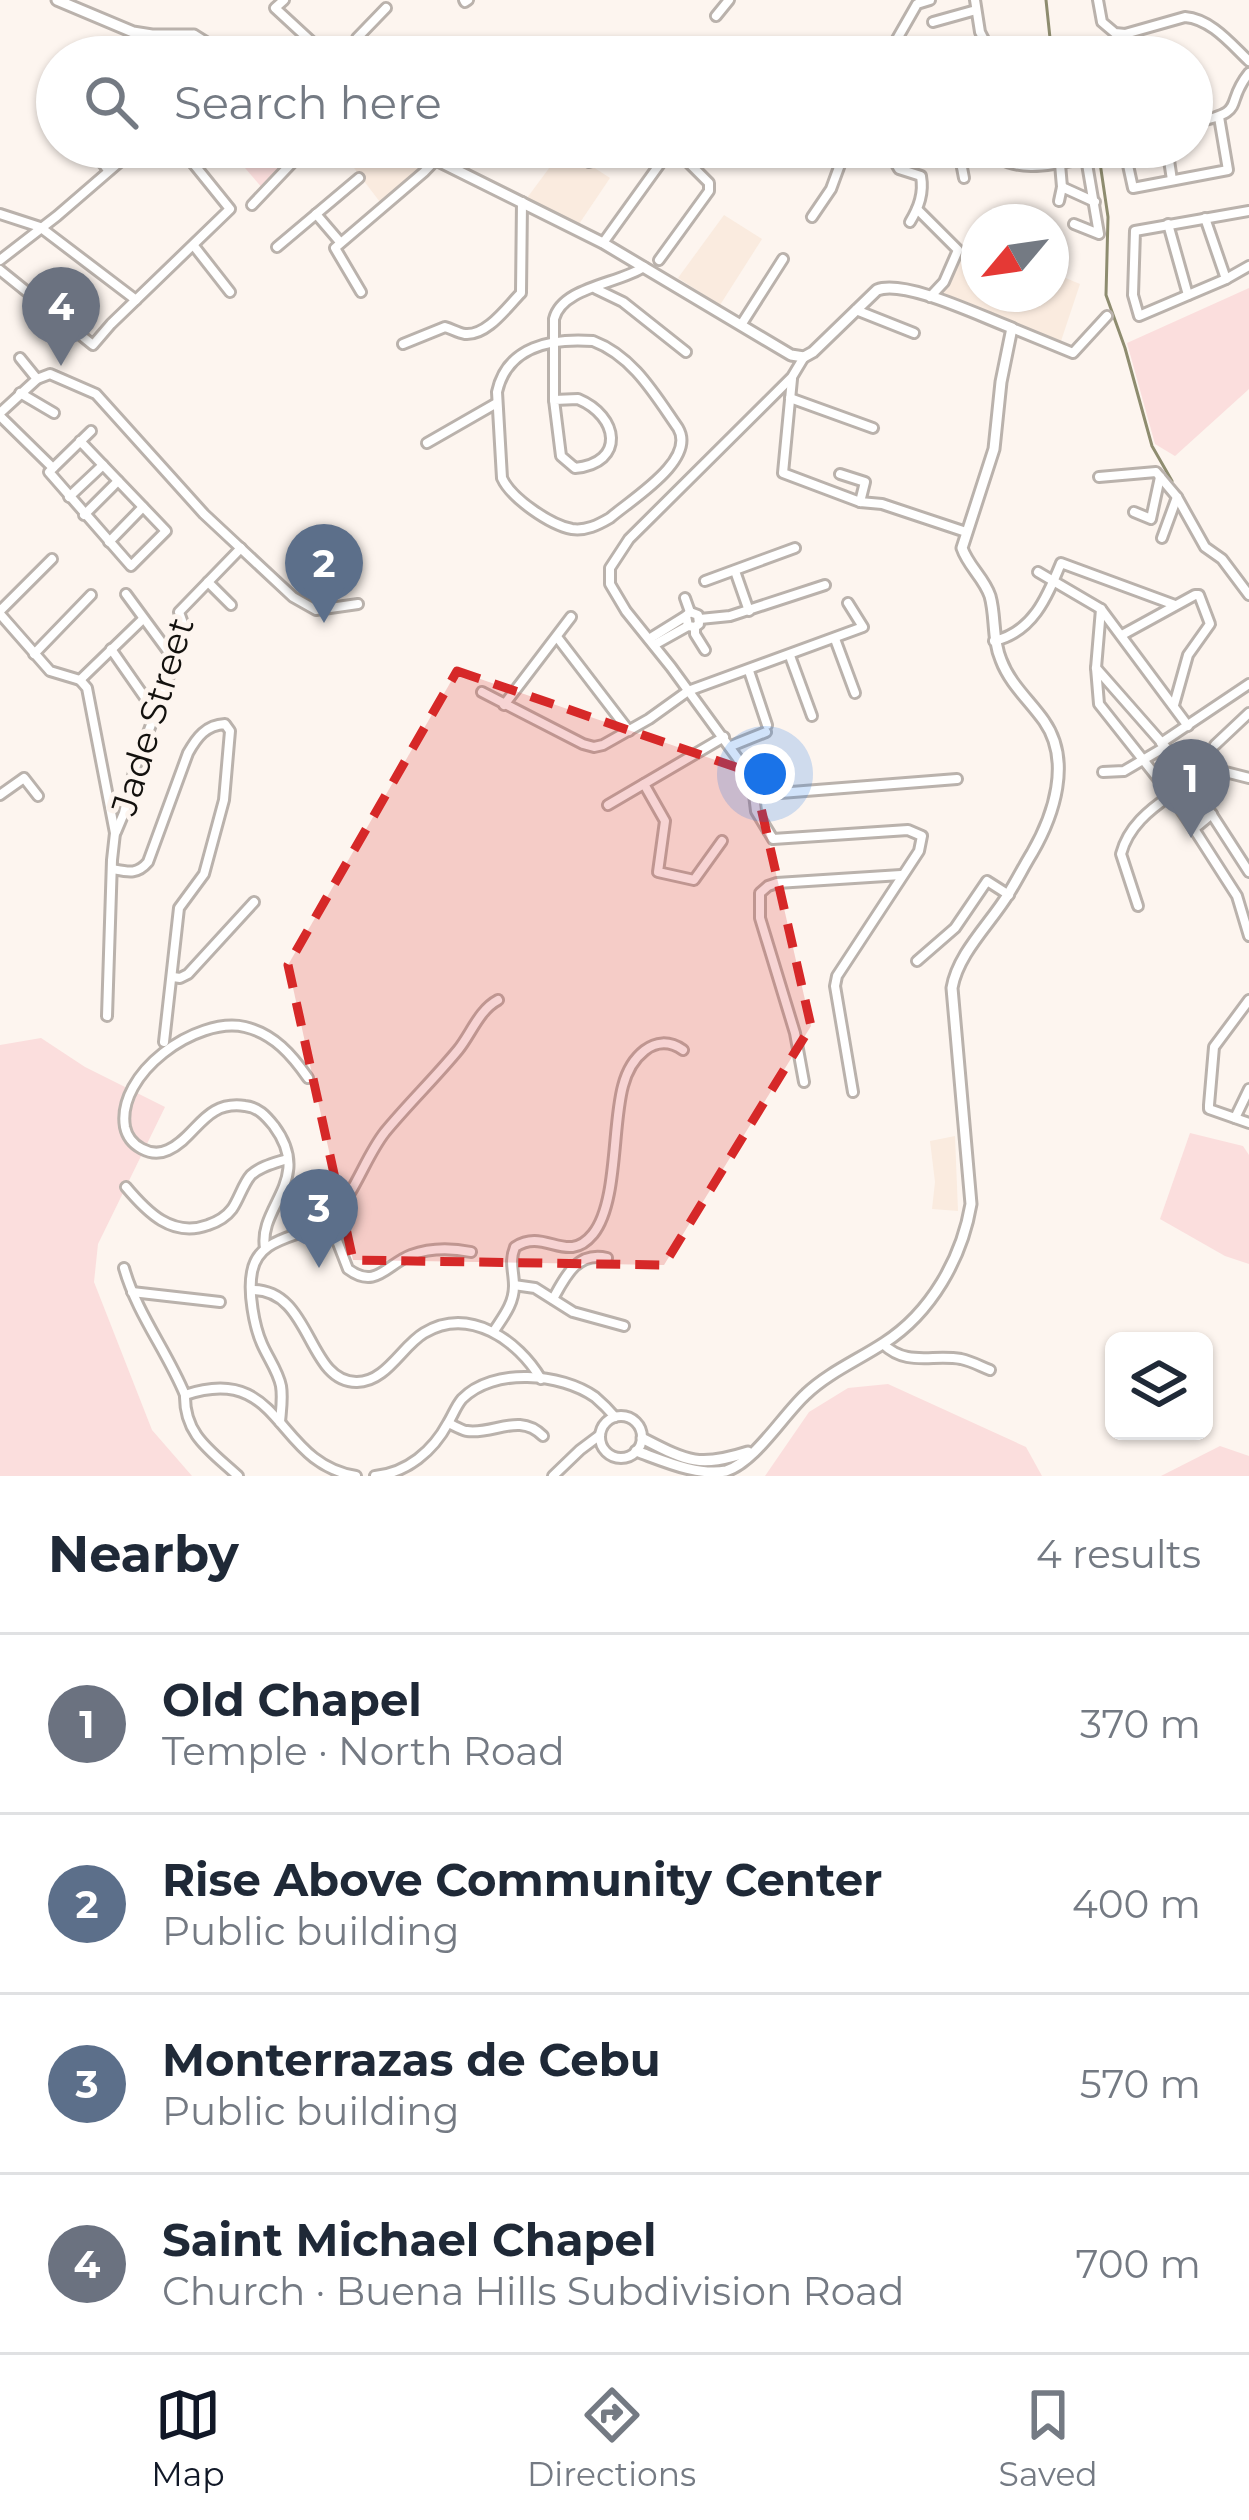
<!DOCTYPE html>
<meta charset="utf-8">
<style>
body{margin:0;font-family:Montserrat,sans-serif;background:#f2f2f3;color:#1f2937}
.controls{position:absolute;right:36px;bottom:36px;display:grid;overflow:hidden;border-radius:18px;box-shadow:0 3px 9px #0004}
.controls button{width:108px;height:108px;display:grid;place-items:center;padding:0;border:0;border-bottom:3px solid #e0e1e3;background:#fff;color:#1f2937;font:60px sans-serif}
.compass{position:absolute;left:961px;top:204px;width:108px;height:108px;border-radius:50%;background:#fff;box-shadow:0 3px 9px #0004;rotate:241deg}
.you{position:absolute;left:765px;top:774px;width:42px;height:42px;margin:-30px;border:9px solid #fff;border-radius:50%;background:#1a73e8;box-shadow:0 0 0 18px #1a73e833}
.badge{display:grid;place-items:center;width:78px;height:78px;border-radius:50%;background:#111827;color:#fff;font-size:39px;font-weight:700}
.pin{position:absolute;translate:-50% -99px;filter:drop-shadow(0 3px 6px #0008)}
.pin::after{content:'';position:absolute;top:63px;width:42px;height:36px;background:inherit;clip-path:polygon(0 0,100% 0,50% 100%)}
.list{margin:0;padding:0;list-style:none}
h2{display:flex;justify-content:space-between;align-items:center;height:156px;margin:0;padding:0 48px;font-size:51px}
h2 small{font-size:39px;font-weight:400;color:#747a83}
.list li{display:grid;grid-template-columns:78px 1fr auto;gap:36px;align-items:center;box-sizing:border-box;height:180px;padding:0 48px;border-top:3px solid #e0e1e3}
.list b{display:block;font-size:45px;white-space:nowrap}
.list p{margin:0;font-size:39px;white-space:nowrap;color:#747a83}
.list em{font-size:39px;font-style:normal;color:#747a83}
.icon{flex:none;width:66px;height:66px;fill:none;stroke:currentColor;stroke-width:2;stroke-linecap:round;stroke-linejoin:round}
.map{position:relative;flex:none;width:1249px;height:1476px;overflow:hidden}
.search{position:absolute;background:#fff;box-shadow:0 3px 9px #0004;left:36px;right:36px;top:36px;height:132px;display:flex;align-items:center;gap:30px;box-sizing:border-box;padding:0 42px;border-radius:66px;color:#747a83;font-size:45px}
.sheet{height:876px;background:#fff}
nav{display:flex;justify-content:space-around;align-items:center;box-sizing:border-box;height:168px;border-top:3px solid #e0e1e3;background:#fff;font-size:33px;color:#747a83}
nav a{display:grid;justify-items:center;gap:6px}
nav .on{color:#111827}
.map>svg:first-child{display:block}
</style>
<div class="map">
<svg width="1249" height="1476" viewBox="0 0 1249 1476">
<rect width="100%" height="100%" fill="#fdf5ef"/>
<g fill="#faebdf">
<polygon points="342,147 387,147 421,166 380,202 348,160 351,156"/>
<polygon points="564,148 610,178 579,224 527,198"/>
<polygon points="724,215 762,239 720,305 678,278"/>
<polygon points="969,230 979,237 979,294 1051,294 1051,272 1080,284 1060,344 940,293"/>
<polygon points="955,1136 958,1211 932,1209 935,1182 930,1141"/>
</g>
<g fill="#fbdedd">
<polygon points="227,147 304,147 264,190"/>
<polygon points="1249,288 1249,389 1175,456 1155,444 1127,343"/>
<polygon points="41,1038 85,1067 165,1107 98,1244 94,1282 152,1430 192,1476 0,1476 0,1045"/>
<polygon points="1190,1133 1243,1146 1249,1155 1249,1264 1225,1256 1160,1219"/>
<polygon points="888,1384 1026,1447 1042,1476 765,1476 809,1412 848,1388"/>
<polygon points="1220,1446 1249,1456 1249,1476 1161,1476"/>
</g>
<g fill="none" stroke-linecap="round" stroke-linejoin="round">
<g stroke="#8e8c6f" stroke-width="3">
<polyline points="1046,0 1052,57"/>
<polyline points="1094,147 1099,156 1108,217 1106,295 1125,348 1152,446 1172,481"/>
</g>
<defs>
<g id="minor">
<polyline points="284,0 275,8 328,57"/>
<polyline points="464,0 465,2 468,0"/>
<polyline points="975,0 980,32 993,57"/>
<path d="M1098,0L1102,22L1115,33L1125,34L1185,17C1211,19 1231,44 1249,61"/>
<polyline points="716,16 729,0"/>
<polyline points="933,22 976,10"/>
<polyline points="893,46 917,4 930,0"/>
<polyline points="168,57 194,35"/>
<polyline points="298,57 313,43"/>
<polyline points="373,57 357,38 386,8"/>
<polyline points="527,57 538,48"/>
<path d="M1192,106L1196,122C1249,111 1223,105 1249,73"/>
<polyline points="90,147 108,170"/>
<path d="M882,147L892,157L899,169L921,176C924,193 919,207 910,222"/>
<polyline points="958,147 964,178"/>
<path d="M986,147C1009,176 1054,165 1086,158L1099,234L1074,224"/>
<polyline points="1124,147 1133,188 1228,170 1219,117"/>
<polyline points="1167,147 1172,180"/>
<polyline points="589,162 599,147"/>
<polyline points="1062,187 1095,202"/>
<polyline points="1059,201 1062,187 1060,164"/>
<polyline points="252,205 307,147"/>
<polyline points="917,209 958,250 944,282 930,297"/>
<polyline points="1249,211 1135,231 1133,295 1139,316 1226,279 1249,266"/>
<polyline points="0,214 40,227 136,300"/>
<polyline points="316,214 340,242"/>
<polyline points="812,217 831,189 842,159 851,147"/>
<polyline points="1205,218 1226,279"/>
<polyline points="1168,224 1188,295"/>
<polyline points="603,243 672,147"/>
<polyline points="194,246 230,292"/>
<polyline points="277,247 359,178"/>
<polyline points="0,260 57,216 137,147"/>
<polyline points="659,260 709,191 709,183 673,147"/>
<polyline points="0,270 93,345 111,324 230,209 180,147"/>
<polyline points="596,289 623,302 686,352"/>
<polyline points="361,292 335,248 424,172 448,147"/>
<polyline points="856,310 914,333"/>
<polyline points="741,325 783,259"/>
<polyline points="1012,328 1073,353 1107,316"/>
<path d="M593,341C633,356 655,395 678,428C697,460 632,499 610,518C598,525 586,531 572,529C550,525 511,498 502,478L497,392C507,346 552,338 593,341Z"/>
<path d="M403,344L445,327C452,329 458,333 465,334C487,336 507,307 521,293L522,202"/>
<polyline points="804,357 792,377 629,539 610,568 610,584 626,611 671,667 752,778 756,811 773,839 908,830 922,836 919,851 837,976 835,986 853,1092"/>
<polyline points="20,358 37,379"/>
<polyline points="792,379 783,473 860,502 865,482 840,474"/>
<polyline points="20,393 54,413"/>
<polyline points="790,398 873,428"/>
<path d="M578,399C619,416 626,463 575,468L561,456L554,400Z"/>
<path d="M554,400V319C562,287 618,284 644,267"/>
<polyline points="0,413 37,379 50,374 96,394 204,514 293,597 316,610 358,604"/>
<polyline points="0,416 53,468"/>
<polyline points="80,441 166,531 131,566 49,472 91,431"/>
<polyline points="427,443 495,404"/>
<polyline points="1099,477 1156,472 1177,497 1205,547 1222,559 1249,595"/>
<polyline points="69,497 103,465"/>
<polyline points="860,502 882,504 966,532"/>
<polyline points="1134,512 1151,519 1160,477"/>
<polyline points="84,515 118,481"/>
<polyline points="1162,538 1177,497"/>
<polyline points="109,542 143,507"/>
<polyline points="735,571 749,611"/>
<polyline points="1038,572 1101,609 1188,726"/>
<polyline points="705,581 795,548"/>
<polyline points="208,582 231,605"/>
<polyline points="126,594 173,658"/>
<polyline points="685,598 690,612"/>
<polyline points="1101,609 1096,668 1099,704 1171,795 1194,829 1237,896 1249,936"/>
<polyline points="0,611 52,559"/>
<polyline points="0,614 50,671 80,680"/>
<polyline points="700,619 730,616 825,585"/>
<polyline points="695,627 695,634 705,650"/>
<polyline points="1122,635 1195,595 1199,595 1210,624 1188,655 1174,705"/>
<polyline points="557,637 629,731"/>
<polyline points="649,639 686,616"/>
<polyline points="835,639 855,693"/>
<path d="M994,641C1033,632 1047,597 1061,563L1175,605"/>
<polyline points="654,645 688,626 695,627 699,624 698,615 690,612 686,616 688,626"/>
<polyline points="111,649 157,715"/>
<polyline points="34,654 91,595"/>
<polyline points="790,656 812,716"/>
<polyline points="1096,668 1176,759 1249,872"/>
<polyline points="749,671 767,725"/>
<polyline points="80,680 87,688 115,833 112,860 107,1016"/>
<polyline points="80,680 143,619"/>
<polyline points="482,692 583,744 594,747 603,745 649,719 688,691 863,627 848,603"/>
<polyline points="504,705 571,617"/>
<polyline points="1161,743 1249,684"/>
<polyline points="1215,745 1249,713"/>
<polyline points="731,746 766,732"/>
<polyline points="1178,760 1249,778"/>
<polyline points="1103,772 1124,771 1165,747"/>
<polyline points="644,784 665,821 658,872 694,880 722,841"/>
<polyline points="0,795 24,778 38,796"/>
<polyline points="754,795 957,779"/>
<polyline points="608,805 724,737"/>
<polyline points="1194,829 1212,814"/>
<polyline points="116,832 124,813 135,768 183,638 184,626 179,612 241,548"/>
<path d="M112,869C128,872 137,875 148,862L188,753C197,737 206,725 225,724L230,731L224,800L204,874L179,908L164,1042"/>
<path d="M1138,906L1121,854C1128,827 1149,810 1171,795"/>
<polyline points="917,961 955,928 987,881 1009,895"/>
<polyline points="173,977 180,978 188,974 254,902"/>
<polyline points="1249,1000 1214,1047 1209,1105 1209,1109 1249,1123"/>
<polyline points="804,1082 795,1033 760,918 760,893 768,886 777,883 901,875"/>
<polyline points="1235,1118 1249,1089"/>
<path d="M126,1187C147,1212 172,1238 208,1225C217,1222 226,1217 232,1209C239,1199 243,1184 251,1175C261,1166 275,1163 287,1159"/>
<path d="M317,1227L336,1238L348,1269C376,1290 387,1264 411,1255C430,1248 451,1248 471,1252"/>
<path d="M265,1248C258,1206 314,1180 274,1126C266,1116 258,1107 245,1106C204,1100 197,1137 168,1150C151,1158 129,1146 125,1127C116,1074 196,1016 245,1027C274,1034 292,1055 308,1078"/>
<path d="M124,1268C137,1314 167,1351 185,1395C283,1362 274,1463 356,1476"/>
<polyline points="514,1285 535,1288 573,1312 624,1326"/>
<path d="M252,1290C312,1289 307,1383 357,1382C386,1382 402,1346 424,1333C469,1306 518,1340 541,1379"/>
<polyline points="132,1292 220,1302"/>
<path d="M553,1299C565,1277 577,1251 607,1258"/>
<path d="M494,1331C503,1317 514,1304 514,1286C514,1271 509,1262 515,1247C545,1227 567,1266 593,1234C618,1203 612,1126 623,1086C630,1059 654,1030 683,1050"/>
<path d="M883,1344C907,1367 932,1354 961,1359C971,1361 980,1366 990,1370"/>
<path d="M185,1395C184,1435 211,1451 238,1476"/>
<circle cx="621" cy="1437" r="21"/>
<path d="M280,1422C281,1410 283,1398 281,1386C278,1371 268,1358 262,1344C254,1326 248,1292 252,1272C259,1233 307,1239 331,1217C356,1193 364,1159 385,1132C408,1104 435,1078 458,1050C471,1034 479,1010 498,1000"/>
<path d="M449,1423C452,1425 464,1431 467,1431C494,1435 519,1412 543,1436"/>
<path d="M375,1476C407,1473 433,1451 448,1423C453,1415 456,1406 462,1399C493,1367 561,1373 595,1397C602,1403 609,1410 615,1417"/>
<polyline points="553,1476 580,1450 600,1435"/>
</g>
<g id="tertiary">
<polyline points="57,0 133,32 152,35 194,35 229,57"/>
<path d="M410,147L603,243L791,355L804,357L813,352L877,290C905,279 982,317 1012,328L1001,382L994,449L962,548C968,566 984,578 990,596C996,617 992,639 1001,660C1010,684 1029,700 1044,721C1072,761 1054,815 1032,853C1024,866 1017,880 1009,893C991,923 958,953 952,988L971,1204C962,1258 931,1313 884,1343C858,1360 828,1373 806,1394C783,1415 755,1462 726,1471C696,1476 664,1461 636,1451"/>
<path d="M642,1438C687,1461 698,1468 748,1452"/>
</g>
</defs>
<use href="#minor" stroke="#bab2ac" stroke-width="14"/>
<use href="#tertiary" stroke="#bab2ac" stroke-width="15"/>
<use href="#minor" stroke="#fff" stroke-width="8"/>
<use href="#tertiary" stroke="#fff" stroke-width="9"/>
</g>
<path fill="#d62828" fill-opacity="0.2" stroke="#d62828" stroke-width="9" stroke-dasharray="24 15" stroke-linejoin="round" d="M457,671L753,773L811,1026L664,1265L353,1260L288,965Z"/>
<g text-anchor="middle" dominant-baseline="central" stroke-width="10" stroke-linejoin="round" paint-order="stroke">
<g font-size="36" fill="#13110e" stroke="#fdf5ef">
<text transform="translate(152 716) rotate(-73)">Jade Street</text>
</g>
</g>
</svg>
<div class="controls">
<button><svg class="icon" aria-label="layers" viewBox="0 0 24 24"><path d="M12 4l9 5-9 5-9-5zM3 14l9 5 9-5"/></svg></button>
</div>
<svg class="compass" viewBox="-18 -18 36 36"><path d="M0-13l5 13h-10z" fill="#e53935"/><path d="M0 13l5-13h-10z" fill="#747a83"/></svg>
<div class="you"></div>
<div class="pin badge" style="left:1191px;top:838px;background:#6b7280">1</div>
<div class="pin badge" style="left:324px;top:623px;background:#5c6f8a">2</div>
<div class="pin badge" style="left:319px;top:1268px;background:#5c6f8a">3</div>
<div class="pin badge" style="left:61px;top:366px;background:#6b7280">4</div>
<div class="search"><svg class="icon" aria-label="search" viewBox="0 0 24 24"><circle cx="10" cy="10" r="6"/><path d="M15 15l6 6"/></svg>Search here</div>
</div>
<section class="sheet">
<h2>Nearby<small>4 results</small></h2>
<ul class="list">
<li><span class="badge" style="background:#6b7280">1</span><div><b>Old Chapel</b><p>Temple · North Road</p></div><em>370 m</em></li>
<li><span class="badge" style="background:#5c6f8a">2</span><div><b>Rise Above Community Center</b><p>Public building</p></div><em>400 m</em></li>
<li><span class="badge" style="background:#5c6f8a">3</span><div><b>Monterrazas de Cebu</b><p>Public building</p></div><em>570 m</em></li>
<li><span class="badge" style="background:#6b7280">4</span><div><b>Saint Michael Chapel</b><p>Church · Buena Hills Subdivision Road</p></div><em>700 m</em></li>
</ul>
</section>
<nav>
<a class="on"><svg class="icon" aria-label="map" viewBox="0 0 24 24"><path d="M3 6l6-2 6 2 6-2v14l-6 2-6-2-6 2zM9 4v14M15 6v14"/></svg>Map</a>
<a><svg class="icon" aria-label="directions" viewBox="0 0 24 24"><path d="M12 3l9 9-9 9-9-9zM9 14v-3h6M13 9l2 2-2 2"/></svg>Directions</a>
<a><svg class="icon" aria-label="saved" viewBox="0 0 24 24"><path d="M7 4h10v16l-5-4-5 4z"/></svg>Saved</a>
</nav>
